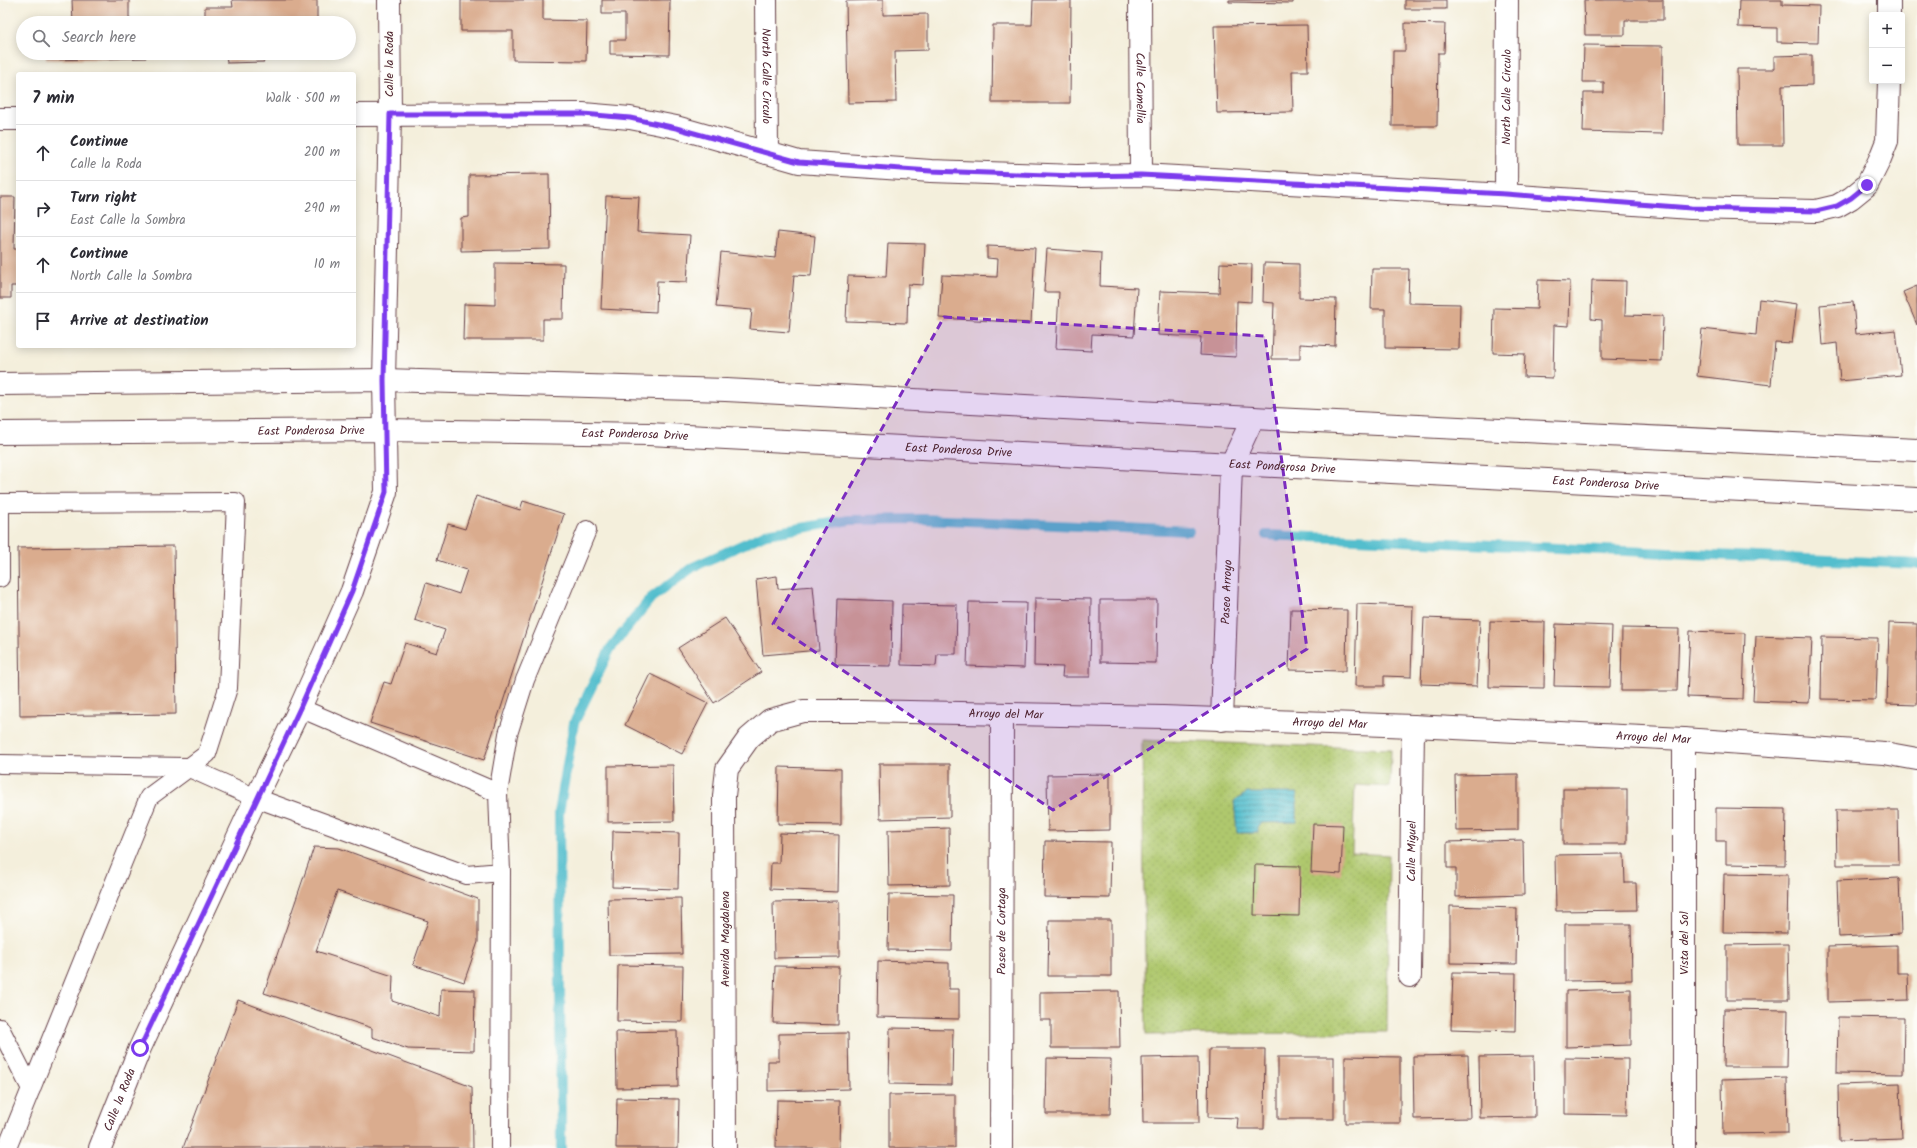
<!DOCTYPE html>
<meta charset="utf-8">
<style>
body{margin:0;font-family:Kalam,sans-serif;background:#f2f2f3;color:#2b2b33}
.controls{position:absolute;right:12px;top:12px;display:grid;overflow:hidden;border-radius:4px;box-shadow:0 2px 10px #0003}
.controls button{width:36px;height:36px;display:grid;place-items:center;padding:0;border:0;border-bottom:1px solid #e1e1e2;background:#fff;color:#2b2b33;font:20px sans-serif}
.stop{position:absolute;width:12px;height:12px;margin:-9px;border:3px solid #7c3aed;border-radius:50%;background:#fff}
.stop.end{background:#7c3aed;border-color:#fff;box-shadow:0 1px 4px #0008}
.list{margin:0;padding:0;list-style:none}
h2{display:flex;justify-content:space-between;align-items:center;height:52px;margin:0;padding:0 16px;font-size:17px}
h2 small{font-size:13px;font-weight:400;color:#7c7c81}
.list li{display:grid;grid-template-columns:26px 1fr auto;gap:12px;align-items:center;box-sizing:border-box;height:56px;padding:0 16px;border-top:1px solid #e1e1e2}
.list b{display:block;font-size:15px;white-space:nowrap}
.list p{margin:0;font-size:13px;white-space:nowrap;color:#7c7c81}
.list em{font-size:13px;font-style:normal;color:#7c7c81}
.icon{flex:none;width:22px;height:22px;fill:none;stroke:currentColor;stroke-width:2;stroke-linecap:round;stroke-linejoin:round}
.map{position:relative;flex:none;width:1917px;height:1148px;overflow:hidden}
.search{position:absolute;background:#fff;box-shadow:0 2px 10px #0003;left:16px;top:16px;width:340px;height:44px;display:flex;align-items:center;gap:10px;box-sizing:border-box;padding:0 14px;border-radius:22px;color:#7c7c81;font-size:15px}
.panel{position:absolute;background:#fff;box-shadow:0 2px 10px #0003;left:16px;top:72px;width:340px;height:276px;border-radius:4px}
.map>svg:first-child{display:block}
</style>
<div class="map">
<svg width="1917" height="1148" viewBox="0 0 1917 1148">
<defs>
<pattern id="green-dots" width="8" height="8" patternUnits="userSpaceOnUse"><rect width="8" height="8" fill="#afc86d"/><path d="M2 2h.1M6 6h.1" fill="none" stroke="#98ab5f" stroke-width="1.8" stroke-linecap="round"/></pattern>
<pattern id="water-rules" width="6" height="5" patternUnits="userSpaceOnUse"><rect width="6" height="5" fill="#52becd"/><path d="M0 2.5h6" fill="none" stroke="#469aa7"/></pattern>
</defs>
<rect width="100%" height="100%" fill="#fdfcf7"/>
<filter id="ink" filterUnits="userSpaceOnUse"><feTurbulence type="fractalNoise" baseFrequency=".025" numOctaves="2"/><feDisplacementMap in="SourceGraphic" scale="8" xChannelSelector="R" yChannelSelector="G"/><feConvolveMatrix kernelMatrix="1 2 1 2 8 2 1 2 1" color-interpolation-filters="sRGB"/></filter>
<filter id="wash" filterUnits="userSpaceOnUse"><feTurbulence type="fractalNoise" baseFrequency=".012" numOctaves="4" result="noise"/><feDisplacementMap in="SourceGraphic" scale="16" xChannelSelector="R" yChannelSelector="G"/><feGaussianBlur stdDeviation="0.9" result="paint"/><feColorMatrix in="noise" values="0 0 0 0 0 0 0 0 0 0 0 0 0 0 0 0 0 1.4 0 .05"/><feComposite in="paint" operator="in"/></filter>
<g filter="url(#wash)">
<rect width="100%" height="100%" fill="#f4efdc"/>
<polygon fill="url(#green-dots)" stroke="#7c744c" points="1142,740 1391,749 1390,787 1355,785 1352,853 1389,855 1387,1032 1146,1035"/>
<polygon fill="url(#water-rules)" stroke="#4e6e7c" points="1247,793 1297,793 1297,822 1262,823 1258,828 1258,833 1237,833 1234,801"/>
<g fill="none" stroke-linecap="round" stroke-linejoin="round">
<g stroke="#52becd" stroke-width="10">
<polyline points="1266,535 1917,564"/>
<polyline points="561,1148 559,813 574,723 610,649 651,598 693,567 766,534 850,520 922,519 1189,531"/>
</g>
</g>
<g id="blocks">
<g fill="#daac8e">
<polygon points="72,0 129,0 129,19 145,19 145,23 73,23"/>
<polygon points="232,0 317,0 317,23 205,23 205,7 233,7"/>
<polygon points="461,0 543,0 543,20 587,21 586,61 513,60 513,31 461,31"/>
<polygon points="602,0 670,0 669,55 610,54 610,40 625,40 625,14 602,14"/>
<polygon points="883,0 883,15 928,14 928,50 895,51 896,102 848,103 846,1"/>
<polygon points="1033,0 1071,0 1070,103 992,103 993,25 1032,25"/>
<polygon points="1229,0 1293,0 1293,3 1229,2"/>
<rect x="1405" y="0" width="41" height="9"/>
<polygon points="1584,0 1663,0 1663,20 1625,20 1625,35 1585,35"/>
<polygon points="1739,0 1782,0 1782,5 1819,6 1818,43 1777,42 1777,28 1738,27"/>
<polygon points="1405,23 1445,24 1444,53 1438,53 1437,126 1392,126 1393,51 1405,51"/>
<polygon points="1307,25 1308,71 1292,71 1293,112 1217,113 1214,26"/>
<polygon points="1584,45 1663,46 1662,134 1583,132 1584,93 1604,93 1604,82 1583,82"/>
<polygon points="46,53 146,53 146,58 46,60"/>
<polygon points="226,53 264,53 264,62 227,63"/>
<polygon points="1812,55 1812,85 1782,86 1783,145 1738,145 1737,69 1774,69 1774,56"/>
<polygon points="549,174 550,249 461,251 461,218 469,217 469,175"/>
<polygon points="606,196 639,197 637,232 690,235 687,282 657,281 656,312 601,309"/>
<polygon points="0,197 15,197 14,249 18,249 18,286 11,286 11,298 0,298"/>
<polygon points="778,232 815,236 811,276 794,275 789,332 750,329 752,310 716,307 721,252 775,258"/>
<polygon points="888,243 925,244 923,285 908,284 907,323 846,321 848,276 886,277"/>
<polygon points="987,246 1035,248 1031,323 939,318 942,275 997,277 998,259 987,258"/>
<polygon points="1047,249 1101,253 1100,286 1137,288 1134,336 1092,334 1091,351 1056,349 1059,292 1044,292"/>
<polygon points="495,263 564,264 563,319 543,319 543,340 463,340 464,304 495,305"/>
<polygon points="1220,263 1252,264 1251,302 1237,301 1236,357 1200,355 1201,337 1158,335 1160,291 1219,293"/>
<polygon points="1264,263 1299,264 1299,298 1336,299 1335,346 1300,344 1300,359 1272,359 1274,303 1263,302"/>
<polygon points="1372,269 1409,269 1408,303 1460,304 1459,349 1385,348 1385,309 1371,309"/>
<polygon points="1538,280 1570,281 1569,326 1554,325 1553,378 1524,377 1525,354 1493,353 1494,308 1537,309"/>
<polygon points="1592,280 1626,281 1625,315 1663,316 1662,361 1602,359 1602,320 1591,319"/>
<polygon points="1917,286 1917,325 1903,292"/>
<polygon points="1759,299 1797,304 1792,343 1775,342 1771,385 1697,376 1702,329 1756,335"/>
<polygon points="1853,302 1856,334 1896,330 1901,375 1840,381 1837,343 1823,345 1820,305"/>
<polygon points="476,496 520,510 523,501 564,514 484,760 370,723 384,682 391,684 405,643 437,653 445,630 415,620 426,583 459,594 467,570 437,560 448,524 465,529"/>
<polygon points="174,546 176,714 20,716 18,548"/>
<polygon points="777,576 778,589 813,586 819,650 763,655 756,579"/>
<polygon points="1035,598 1091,599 1090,677 1062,677 1063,667 1034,666"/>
<polygon points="837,599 892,601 891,666 835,665"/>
<polygon points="1100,600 1157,600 1156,663 1100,662"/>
<polygon points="969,602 1026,603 1024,668 967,666"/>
<polygon points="902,604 957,605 956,654 937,654 936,666 901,665"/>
<polygon points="1357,604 1413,606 1411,677 1384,676 1384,686 1355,686"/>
<polygon points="1291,609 1347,610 1346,671 1289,670"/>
<polygon points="725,618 761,672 714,703 678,648"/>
<polygon points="1424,618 1480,620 1477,686 1421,684"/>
<polygon points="1490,621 1545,622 1544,688 1489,687"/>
<polygon points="1889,623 1917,624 1917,705 1887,704"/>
<polygon points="1556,624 1612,626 1610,687 1554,686"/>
<polygon points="1622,628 1679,629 1677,691 1621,691"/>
<polygon points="1690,631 1745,633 1743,699 1687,697"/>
<polygon points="1756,636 1812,638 1809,703 1753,701"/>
<polygon points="1822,637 1878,638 1876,700 1821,699"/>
<polygon points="650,674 708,703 682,754 625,725"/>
<polygon points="879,764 950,764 950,817 880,819"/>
<polygon points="673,765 674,821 608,822 608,766"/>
<polygon points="779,767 841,769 841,825 778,824"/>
<polygon points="1110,774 1110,830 1048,831 1047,775"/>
<polygon points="1518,774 1518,830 1456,831 1455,775"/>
<rect x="1563" y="789" width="64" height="55"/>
<polygon points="1716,808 1786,809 1785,865 1726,864 1726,841 1716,841"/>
<polygon points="1836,810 1898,810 1899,865 1837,865"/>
<polygon points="1313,824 1343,825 1341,874 1311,872"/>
<polygon points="949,828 950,885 889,886 888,830"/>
<polygon points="613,831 679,833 678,889 612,887"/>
<polygon points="780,833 839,835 838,892 770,889 771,863 779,863"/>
<polygon points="1523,840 1524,895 1456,897 1456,868 1447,868 1447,842"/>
<polygon points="1045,841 1111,842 1110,898 1044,897"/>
<polygon points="314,847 339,848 478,899 478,942 464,982 413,965 428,921 337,891 316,951 393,976 392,1001 440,1017 441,989 475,990 474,1051 408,1049 372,1037 372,1028 264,993"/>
<polygon points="1624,854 1625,883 1636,883 1637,910 1556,911 1555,855"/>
<polygon points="1255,865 1300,866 1299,916 1254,915"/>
<polygon points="1724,874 1788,875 1787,933 1723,932"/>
<polygon points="1899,878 1901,934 1839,937 1837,881"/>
<polygon points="889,894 953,895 952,951 888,950"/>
<polygon points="681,898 682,954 609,955 608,899"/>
<polygon points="839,901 839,957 774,958 773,902"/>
<polygon points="1450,906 1517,908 1516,964 1450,963"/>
<polygon points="1049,920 1111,920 1111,976 1048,976"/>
<polygon points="1565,924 1631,924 1632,980 1565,981"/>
<polygon points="1788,944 1789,1000 1727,1000 1727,945"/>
<polygon points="1897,945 1897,973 1908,973 1909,1000 1828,1002 1828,947"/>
<polygon points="878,961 949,963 949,989 959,989 959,1019 877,1017"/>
<polygon points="618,965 683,966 682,1022 617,1021"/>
<polygon points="775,966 839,967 838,1025 773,1023"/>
<polygon points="1453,972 1516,973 1515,1031 1451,1029"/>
<polygon points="1631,989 1631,1045 1566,1047 1566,991"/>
<polygon points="1119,991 1120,1048 1051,1048 1051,1020 1040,1020 1040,992"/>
<polygon points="238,1000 472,1087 473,1148 183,1148"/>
<polygon points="1724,1009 1788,1010 1787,1067 1723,1067"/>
<polygon points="1838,1017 1904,1018 1903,1074 1837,1073"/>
<polygon points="890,1028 953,1029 952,1085 889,1084"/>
<polygon points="677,1031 678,1087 617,1088 616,1032"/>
<polygon points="848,1033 849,1089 768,1091 768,1061 779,1061 779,1034"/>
<polygon points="1209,1049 1265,1049 1264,1129 1237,1129 1238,1118 1208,1117"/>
<polygon points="1468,1055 1470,1118 1414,1119 1413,1056"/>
<polygon points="1345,1056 1400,1057 1400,1123 1345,1123"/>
<polygon points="1534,1056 1535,1117 1480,1118 1479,1057"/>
<polygon points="1198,1057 1199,1123 1143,1123 1142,1058"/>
<rect x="1278" y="1057" width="56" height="62"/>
<polygon points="1047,1058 1111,1059 1110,1114 1046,1114"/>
<polygon points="1565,1058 1628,1059 1627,1115 1565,1114"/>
<polygon points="1787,1078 1788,1133 1723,1134 1722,1080"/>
<polygon points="1900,1083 1902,1139 1839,1141 1838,1085"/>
<polygon points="955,1094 955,1148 889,1148 889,1095"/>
<polygon points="617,1098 679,1099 678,1148 616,1148"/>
<polygon points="777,1100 840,1101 839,1148 776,1148"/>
</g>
</g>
</g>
<g filter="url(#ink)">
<use href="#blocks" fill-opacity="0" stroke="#643e46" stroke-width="1"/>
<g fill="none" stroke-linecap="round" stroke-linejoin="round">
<defs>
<g id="service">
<polyline points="0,503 236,502 228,688 207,754 149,797 7,1148"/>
<polyline points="0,578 0,503"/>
<polyline points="300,708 498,793 501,872 500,1148"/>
<polyline points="0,764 187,767 256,798 467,875 501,872"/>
<polyline points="498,793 508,734 525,680 587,530"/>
<polyline points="0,1028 31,1089"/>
</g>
<g id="minor">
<path id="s1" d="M766,0L767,153"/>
<path id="s2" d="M1140,0L1141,175"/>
<polyline points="1889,15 1889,0"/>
<polyline points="354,115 583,114 630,118 676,127 799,162 931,171 1076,176 1141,175 1506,195 1691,208 1816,211 1837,206 1851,198 1867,185 1879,161 1887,141 1889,81"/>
<polyline points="0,119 18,119"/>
<path id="s3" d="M1506,195L1507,0"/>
<path id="s4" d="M1222,720L1231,465L1253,418"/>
<path id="s5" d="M1410,976L1413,726"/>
<path id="s6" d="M100,1148L140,1048L256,798L300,708L352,591L386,492L384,380L390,114L389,0"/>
<path id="s7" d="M725,1148L724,796L727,769L749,738L770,720L803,711H859L1163,717L1413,726L1684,739L1884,753L1917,759"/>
<path id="s8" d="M1001,1148L1002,714"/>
<polyline points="1684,1148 1684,739"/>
</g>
<g id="secondary">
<polyline points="0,384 384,380 726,390 1253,418 1917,450"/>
<path id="s9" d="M0,433L384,430L649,434L1917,499"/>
</g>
</defs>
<use href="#service" stroke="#643e46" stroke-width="20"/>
<use href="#minor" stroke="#643e46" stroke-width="24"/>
<use href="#secondary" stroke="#643e46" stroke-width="24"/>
<use href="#service" stroke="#fff" stroke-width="18"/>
<use href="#minor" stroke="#fff" stroke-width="22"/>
<use href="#secondary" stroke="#fff" stroke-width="22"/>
</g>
</g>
<g fill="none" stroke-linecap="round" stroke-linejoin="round" filter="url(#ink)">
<polyline stroke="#7c3aed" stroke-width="5" points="140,1048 300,708 352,591 386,492 384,380 390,114 583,114 630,118 676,128 799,162 931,171 1076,176 1141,175 1506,194 1691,208 1816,211 1837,206 1851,198 1867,185"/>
</g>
<path fill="#7b2cbf" fill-opacity="0.2" stroke="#7b2cbf" stroke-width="3" stroke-dasharray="8 5" stroke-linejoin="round" d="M944,317L1265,336L1307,649L1053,810L773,624Z"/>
<g text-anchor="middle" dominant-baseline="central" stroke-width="3" stroke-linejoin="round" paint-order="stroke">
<g font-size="12" fill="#4a1f2b" stroke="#fdfcf7">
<text transform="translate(389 64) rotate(-90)">Calle la Roda</text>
<text stroke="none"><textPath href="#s1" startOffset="76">North Calle Circulo</textPath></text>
<text stroke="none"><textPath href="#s2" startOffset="88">Calle Camellia</textPath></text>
<text stroke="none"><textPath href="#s3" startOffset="98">North Calle Circulo</textPath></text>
<text stroke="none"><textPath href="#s9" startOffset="311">East Ponderosa Drive</textPath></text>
<text stroke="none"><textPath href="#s9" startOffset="635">East Ponderosa Drive</textPath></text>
<text stroke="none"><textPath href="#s9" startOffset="959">East Ponderosa Drive</textPath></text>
<text stroke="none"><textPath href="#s9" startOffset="1283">East Ponderosa Drive</textPath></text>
<text stroke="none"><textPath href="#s9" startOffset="1607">East Ponderosa Drive</textPath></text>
<text stroke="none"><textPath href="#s4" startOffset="128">Paseo Arroyo</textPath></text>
<text stroke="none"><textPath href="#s7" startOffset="682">Arroyo del Mar</textPath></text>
<text stroke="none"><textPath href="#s7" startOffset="1006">Arroyo del Mar</textPath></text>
<text stroke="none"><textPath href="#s7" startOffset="1330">Arroyo del Mar</textPath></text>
<text stroke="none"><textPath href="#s5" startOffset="125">Calle Miguel</textPath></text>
<text stroke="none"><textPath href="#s8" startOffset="217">Paseo de Cortaga</textPath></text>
<text transform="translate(725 939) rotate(-90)">Avenida Magdalena</text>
<text transform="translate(1684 943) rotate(-90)">Vista del Sol</text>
<text stroke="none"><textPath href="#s6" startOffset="52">Calle la Roda</textPath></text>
</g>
</g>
</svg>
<div class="controls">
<button>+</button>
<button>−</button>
</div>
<div class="stop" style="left:140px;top:1048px"></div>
<div class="stop end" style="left:1867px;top:185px"></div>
<div class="search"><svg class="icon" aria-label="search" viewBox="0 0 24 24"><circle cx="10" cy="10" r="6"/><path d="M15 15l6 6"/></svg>Search here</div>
<section class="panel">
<h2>7 min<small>Walk · 500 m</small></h2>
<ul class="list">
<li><svg class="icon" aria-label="ahead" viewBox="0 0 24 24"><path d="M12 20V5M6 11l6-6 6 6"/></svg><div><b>Continue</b><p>Calle la Roda</p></div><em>200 m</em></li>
<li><svg class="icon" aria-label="right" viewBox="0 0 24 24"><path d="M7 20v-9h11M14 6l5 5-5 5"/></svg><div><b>Turn right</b><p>East Calle la Sombra</p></div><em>290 m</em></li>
<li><svg class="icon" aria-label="ahead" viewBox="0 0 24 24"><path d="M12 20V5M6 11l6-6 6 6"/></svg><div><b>Continue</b><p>North Calle la Sombra</p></div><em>10 m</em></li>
<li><svg class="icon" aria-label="arrive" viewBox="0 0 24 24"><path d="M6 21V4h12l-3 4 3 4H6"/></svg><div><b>Arrive at destination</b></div></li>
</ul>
</section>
</div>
